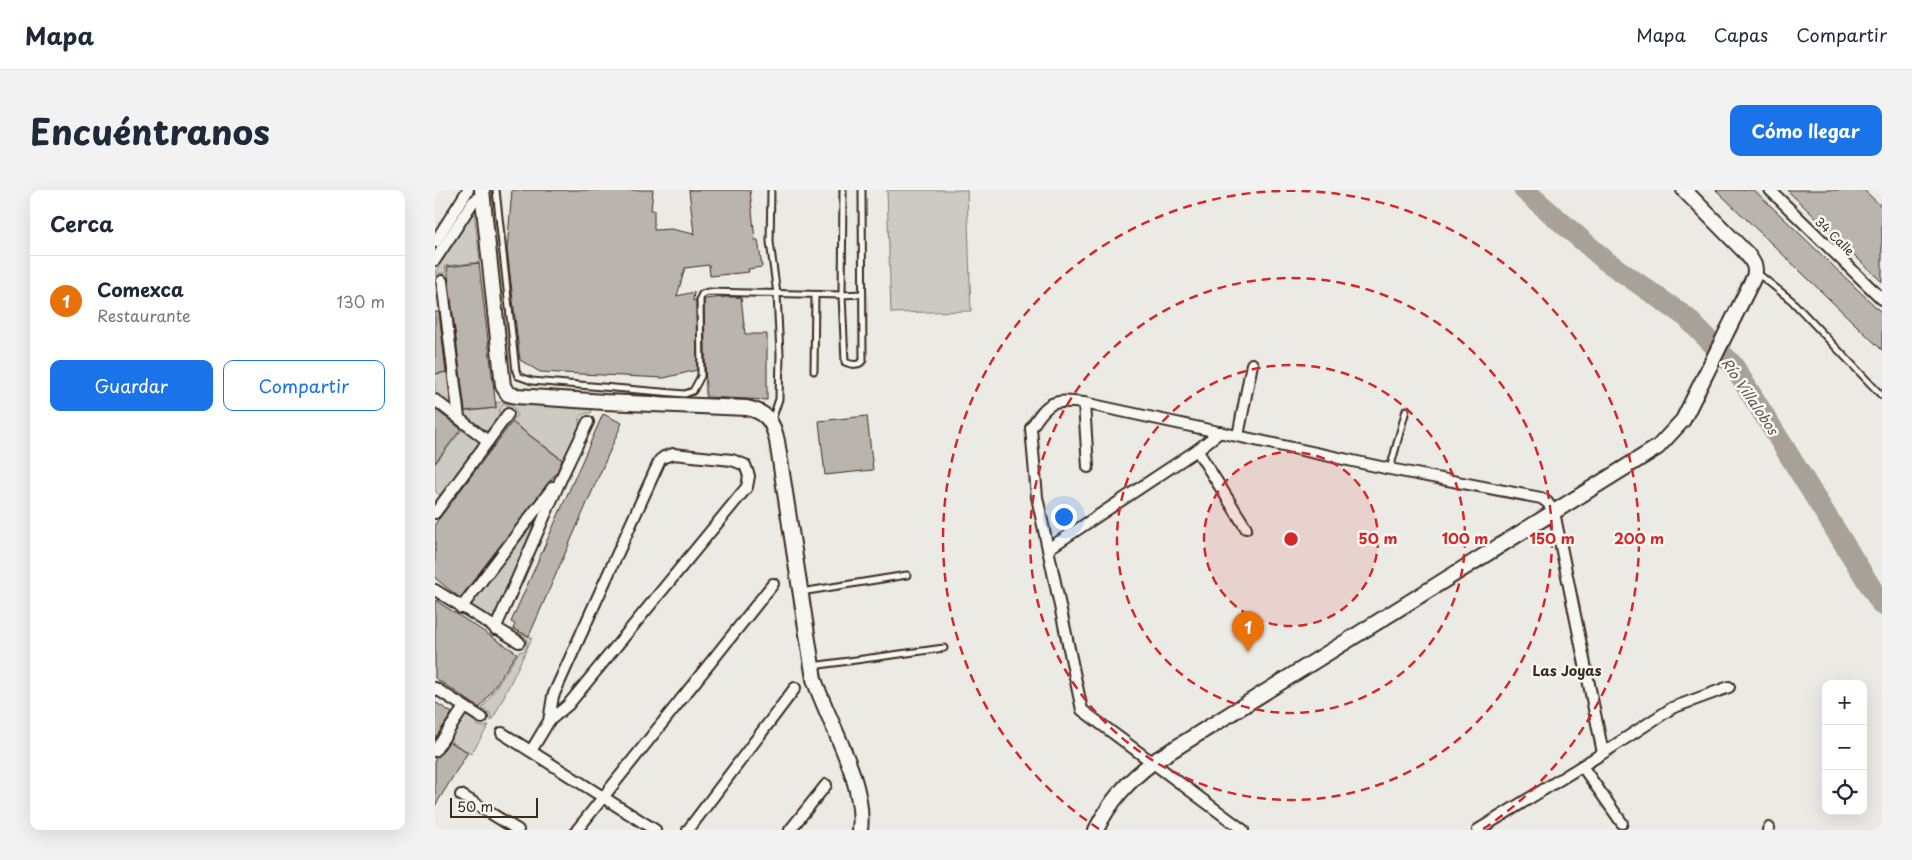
<!DOCTYPE html>
<html lang="es">
<meta charset="utf-8">
<style>
body{margin:0;font-family:"Playpen Sans",sans-serif;background:#f2f2f3;color:#1f2937}
.controls{position:absolute;right:15px;bottom:15px;display:grid;overflow:hidden;border-radius:10px;box-shadow:0 5px 20px #0002}
.controls button{width:45px;height:45px;display:grid;place-items:center;padding:0;border:0;border-bottom:1px solid #e0e1e3;background:#fff;color:#1f2937;font:25px sans-serif}
.scale{position:absolute;left:15px;bottom:12px;width:88px;box-sizing:border-box;padding-left:5px;border:2px solid #3b2a1e;border-top:0;font-size:14px;line-height:18px;white-space:nowrap;color:#3b2a1e;-webkit-text-stroke:4px #f6f6f2;paint-order:stroke}
.you{position:absolute;left:628px;top:326px;width:18px;height:18px;margin:-12px;border:4px solid #fff;border-radius:50%;background:#1a73e8;box-shadow:0 0 0 8px #1a73e833}
.badge{display:grid;place-items:center;width:32px;height:32px;border-radius:50%;background:#1a73e8;color:#fff;font-size:16px;font-weight:700}
.pin{position:absolute;translate:-50% -41px;filter:drop-shadow(0 1px 2px #0008)}
.pin::after{content:'';position:absolute;top:26px;width:18px;height:15px;background:inherit;clip-path:polygon(0 0,100% 0,50% 100%)}
.list{margin:0;padding:0;list-style:none}
h2{display:flex;justify-content:space-between;align-items:center;height:65px;margin:0;padding:0 20px;font-size:21px}
h2 small{font-size:16px;font-weight:400;color:#747a83}
.list li{display:grid;grid-template-columns:32px 1fr auto;gap:15px;align-items:center;box-sizing:border-box;height:90px;padding:0 20px;border-top:1px solid #e0e1e3}
.list b{display:block;font-size:19px;white-space:nowrap}
.list p{margin:0;font-size:16px;white-space:nowrap;color:#747a83}
.list em{font-size:16px;font-style:normal;color:#747a83}
.actions{display:flex;gap:10px;padding:15px 20px}
.actions a{flex:1;padding:11px 0;border:1px solid #1a73e8;border-radius:10px;text-align:center;font-size:18px;color:#1a73e8}
.actions .main{background:#1a73e8;color:#fff}
.icon{flex:none;width:28px;height:28px;fill:none;stroke:currentColor;stroke-width:2;stroke-linecap:round;stroke-linejoin:round}
.map{position:relative;flex:none;width:1447px;height:640px;overflow:hidden;border-radius:10px}
header{display:flex;align-items:center;gap:30px;box-sizing:border-box;height:70px;padding:0 25px;background:#fff;border-bottom:1px solid #e0e1e3}
header strong{font-size:24px}
nav{display:flex;gap:28px;margin-inline-start:auto;font-size:18px}
.intro{display:flex;align-items:center;justify-content:space-between;box-sizing:border-box;height:120px;padding:0 30px}
h1{margin:0;font-size:35px}
.button{padding:12px 22px;border-radius:10px;background:#1a73e8;color:#fff;font-size:18px;font-weight:700}
main{display:flex;gap:30px;padding:0 30px}
aside{flex:1;background:#fff;border-radius:10px;box-shadow:0 5px 20px #0002}
.map>svg:first-child{display:block}
</style>
<header>
<strong>Mapa</strong>
<nav><a>Mapa</a><a>Capas</a><a>Compartir</a></nav>
</header>
<div class="intro"><h1>Encuéntranos</h1><a class="button">Cómo llegar</a></div>
<main>
<aside>
<h2>Cerca<small></small></h2>
<ul class="list">
<li><span class="badge" style="background:#e8710a">1</span><div><b>Comexca</b><p>Restaurante</p></div><em>130 m</em></li>
</ul>
<div class="actions"><a class="main">Guardar</a><a>Compartir</a></div>
</aside>
<div class="map">
<svg width="1447" height="640" viewBox="0 0 1447 640">
<rect width="100%" height="100%" fill="#ebeae5"/>
<filter id="ink" filterUnits="userSpaceOnUse"><feTurbulence type="fractalNoise" baseFrequency=".02" numOctaves="2"/><feDisplacementMap in="SourceGraphic" scale="10" xChannelSelector="R" yChannelSelector="G"/><feConvolveMatrix kernelMatrix="1 2 1 2 8 2 1 2 1" color-interpolation-filters="sRGB"/></filter>
<g filter="url(#ink)">
<g fill="#cdcac4" stroke="#847a71">
<polygon points="452,0 532,0 536,121 456,123"/>
<polygon points="39,22 45,72 10,76 11,83 4,83 0,86 0,82"/>
<polygon points="13,182 18,218 0,205 0,184"/>
<path d="M61,212L157,219L156,223C146,222 141,230 146,239L130,271L77,232L82,225C79,208 59,214 65,229L53,244L29,225L28,222L61,218Z"/>
<polygon points="27,240 46,253 6,306 0,301 0,274"/>
<polygon points="129,282 60,439 26,418"/>
<polygon points="84,442 97,448 61,523 56,531 55,523 47,519 84,462 88,461 92,456 91,448 83,443"/>
<polygon points="30,525 38,530 43,536 49,537 54,535 36,564 14,550"/>
</g>
<g fill="none" stroke-linecap="round" stroke-linejoin="round">
<polyline stroke="#a8a198" stroke-width="21" points="1089,0 1171,71 1251,127 1298,175 1447,415"/>
</g>
<g fill="#bab4ae" stroke="#3b2a1e">
<polygon points="77,0 218,0 216,20 219,20 219,40 236,39 259,44 254,0 315,0 320,50 323,50 327,77 313,79 314,82 275,86 274,75 250,78 242,106 259,102 258,111 261,110 262,180 229,188 105,182 85,170 72,59"/>
<polygon points="1281,0 1319,0 1338,18 1447,123 1447,160"/>
<polygon points="1352,0 1429,0 1447,17 1447,92"/>
<polygon points="44,73 61,218 30,221 12,77"/>
<polygon points="291,107 306,107 310,144 332,144 332,210 271,207 269,109"/>
<polygon points="0,122 4,122 11,182 0,184"/>
<polygon points="0,219 26,239 0,273"/>
<polygon points="168,224 187,233 94,446 78,439 80,434 76,432"/>
<polygon points="432,226 438,280 390,285 384,231"/>
<polygon points="77,232 127,270 122,282 25,408 0,388 0,334"/>
<polygon points="0,410 82,463 45,518 0,488"/>
<polygon points="0,512 17,523 0,549"/>
<polygon points="14,552 33,562 0,616 0,568 5,565"/>
</g>
<g fill="none" stroke-linecap="round" stroke-linejoin="round">
<defs>
<g id="service">
<path d="M61,0L81,181L83,186L97,191L250,204L258,201L266,186L265,108L267,104L273,102L407,105L410,172C416,175 425,176 428,170L427,0"/>
<polyline points="336,0 335,52 342,104 345,164 344,209 337,230"/>
<polyline points="408,0 407,105 427,104"/>
<polyline points="1321,82 1356,110 1447,206"/>
<polyline points="379,181 380,105"/>
<polyline points="955,279 971,220"/>
<polyline points="366,402 472,385"/>
<polyline points="377,476 509,458"/>
</g>
<g id="minor">
<polyline points="1335,0 1447,109"/>
<polyline points="0,52 33,0"/>
<polyline points="0,70 38,12 48,4"/>
<polyline points="7,91 24,228"/>
<polyline points="0,210 53,251"/>
<polyline points="649,213 653,277"/>
<polyline points="803,246 817,174"/>
<polyline points="762,260 811,338"/>
<polyline points="0,323 73,224"/>
<polyline points="613,359 762,260 785,242"/>
<polyline points="0,400 84,452"/>
<polyline points="26,418 118,297"/>
<polyline points="60,439 129,282 153,232"/>
<polyline points="0,498 47,528"/>
<polyline points="67,543 220,640"/>
<polyline points="0,561 29,517"/>
<polyline points="96,561 114,531 133,515 312,297 314,286 310,275 297,270 238,264 229,267 225,270 118,506 114,531"/>
<polyline points="1147,576 1187,633"/>
<polyline points="26,605 83,640"/>
<polyline points="142,640 338,394"/>
<polyline points="253,640 360,498"/>
<polyline points="355,640 391,595"/>
<path d="M808,640L647,520L602,307L596,238C613,211 618,209 649,213L955,279L1106,308L1112,312L1119,322L1168,563"/>
<polyline points="1043,640 1168,563 1237,518 1294,497"/>
<polyline points="1333,640 1334,638"/>
</g>
<g id="secondary">
<path d="M47,0L68,196L73,204L81,206L170,212L312,218C332,222 338,232 342,251L379,489C394,534 431,592 425,640"/>
<path d="M661,640C675,611 693,591 718,572L1223,257L1248,230L1319,87C1322,77 1318,72 1312,64L1249,0"/>
</g>
</defs>
<use href="#service" stroke="#3b2a1e" stroke-width="9"/>
<use href="#minor" stroke="#3b2a1e" stroke-width="14"/>
<use href="#secondary" stroke="#3b2a1e" stroke-width="18"/>
<use href="#service" stroke="#f6f6f2" stroke-width="5"/>
<use href="#minor" stroke="#f6f6f2" stroke-width="10"/>
<use href="#secondary" stroke="#f6f6f2" stroke-width="14"/>
</g>
</g>
<circle cx="856" cy="349" r="87" fill="#d62828" fill-opacity=".12"/>
<g fill="none" stroke="#d62828" stroke-width="2.5" stroke-dasharray="9 6">
<circle cx="856" cy="349" r="87"/>
<circle cx="856" cy="349" r="174"/>
<circle cx="856" cy="349" r="261"/>
<path d="M664 639A348 348 0 1 1 1048 639"/>
</g>
<g text-anchor="middle" dominant-baseline="central" stroke-width="5" stroke-linejoin="round" paint-order="stroke">
<g font-size="12" fill="#3b2a1e" stroke="#f6f6f2">
<text transform="translate(1400 46) rotate(44)">34 Calle</text>
</g>
<g font-size="14" font-style="italic" fill="#615449" stroke="#f6f6f2">
<text transform="translate(1315 206) rotate(56)">Río Villalobos</text>
</g>
<g font-size="14" font-weight="bold" fill="#3b2a1e" stroke="#f6f6f2">
<text x="1132" y="480">Las Joyas</text>
</g>
</g>
<circle cx="856" cy="349" r="8" fill="#d62828" stroke="#f6f6f2" stroke-width="2.5"/>
<g font-size="15" text-anchor="middle" font-weight="bold" fill="#d62828" stroke="#f6f6f2" stroke-width="5" stroke-linejoin="round" paint-order="stroke">
<text x="943" y="354">50 m</text>
<text x="1030" y="354">100 m</text>
<text x="1117" y="354">150 m</text>
<text x="1204" y="354">200 m</text>
</g>
</svg>
<div class="controls">
<button>+</button>
<button>−</button>
<button><svg class="icon" aria-label="locate" viewBox="0 0 24 24"><circle cx="12" cy="12" r="6"/><path d="M12 2v4M12 18v4M2 12h4M18 12h4"/></svg></button>
</div>
<div class="scale">50 m</div>
<div class="you"></div>
<div class="pin badge" style="left:813px;top:462px;background:#e8710a">1</div>
</div>
</main>
